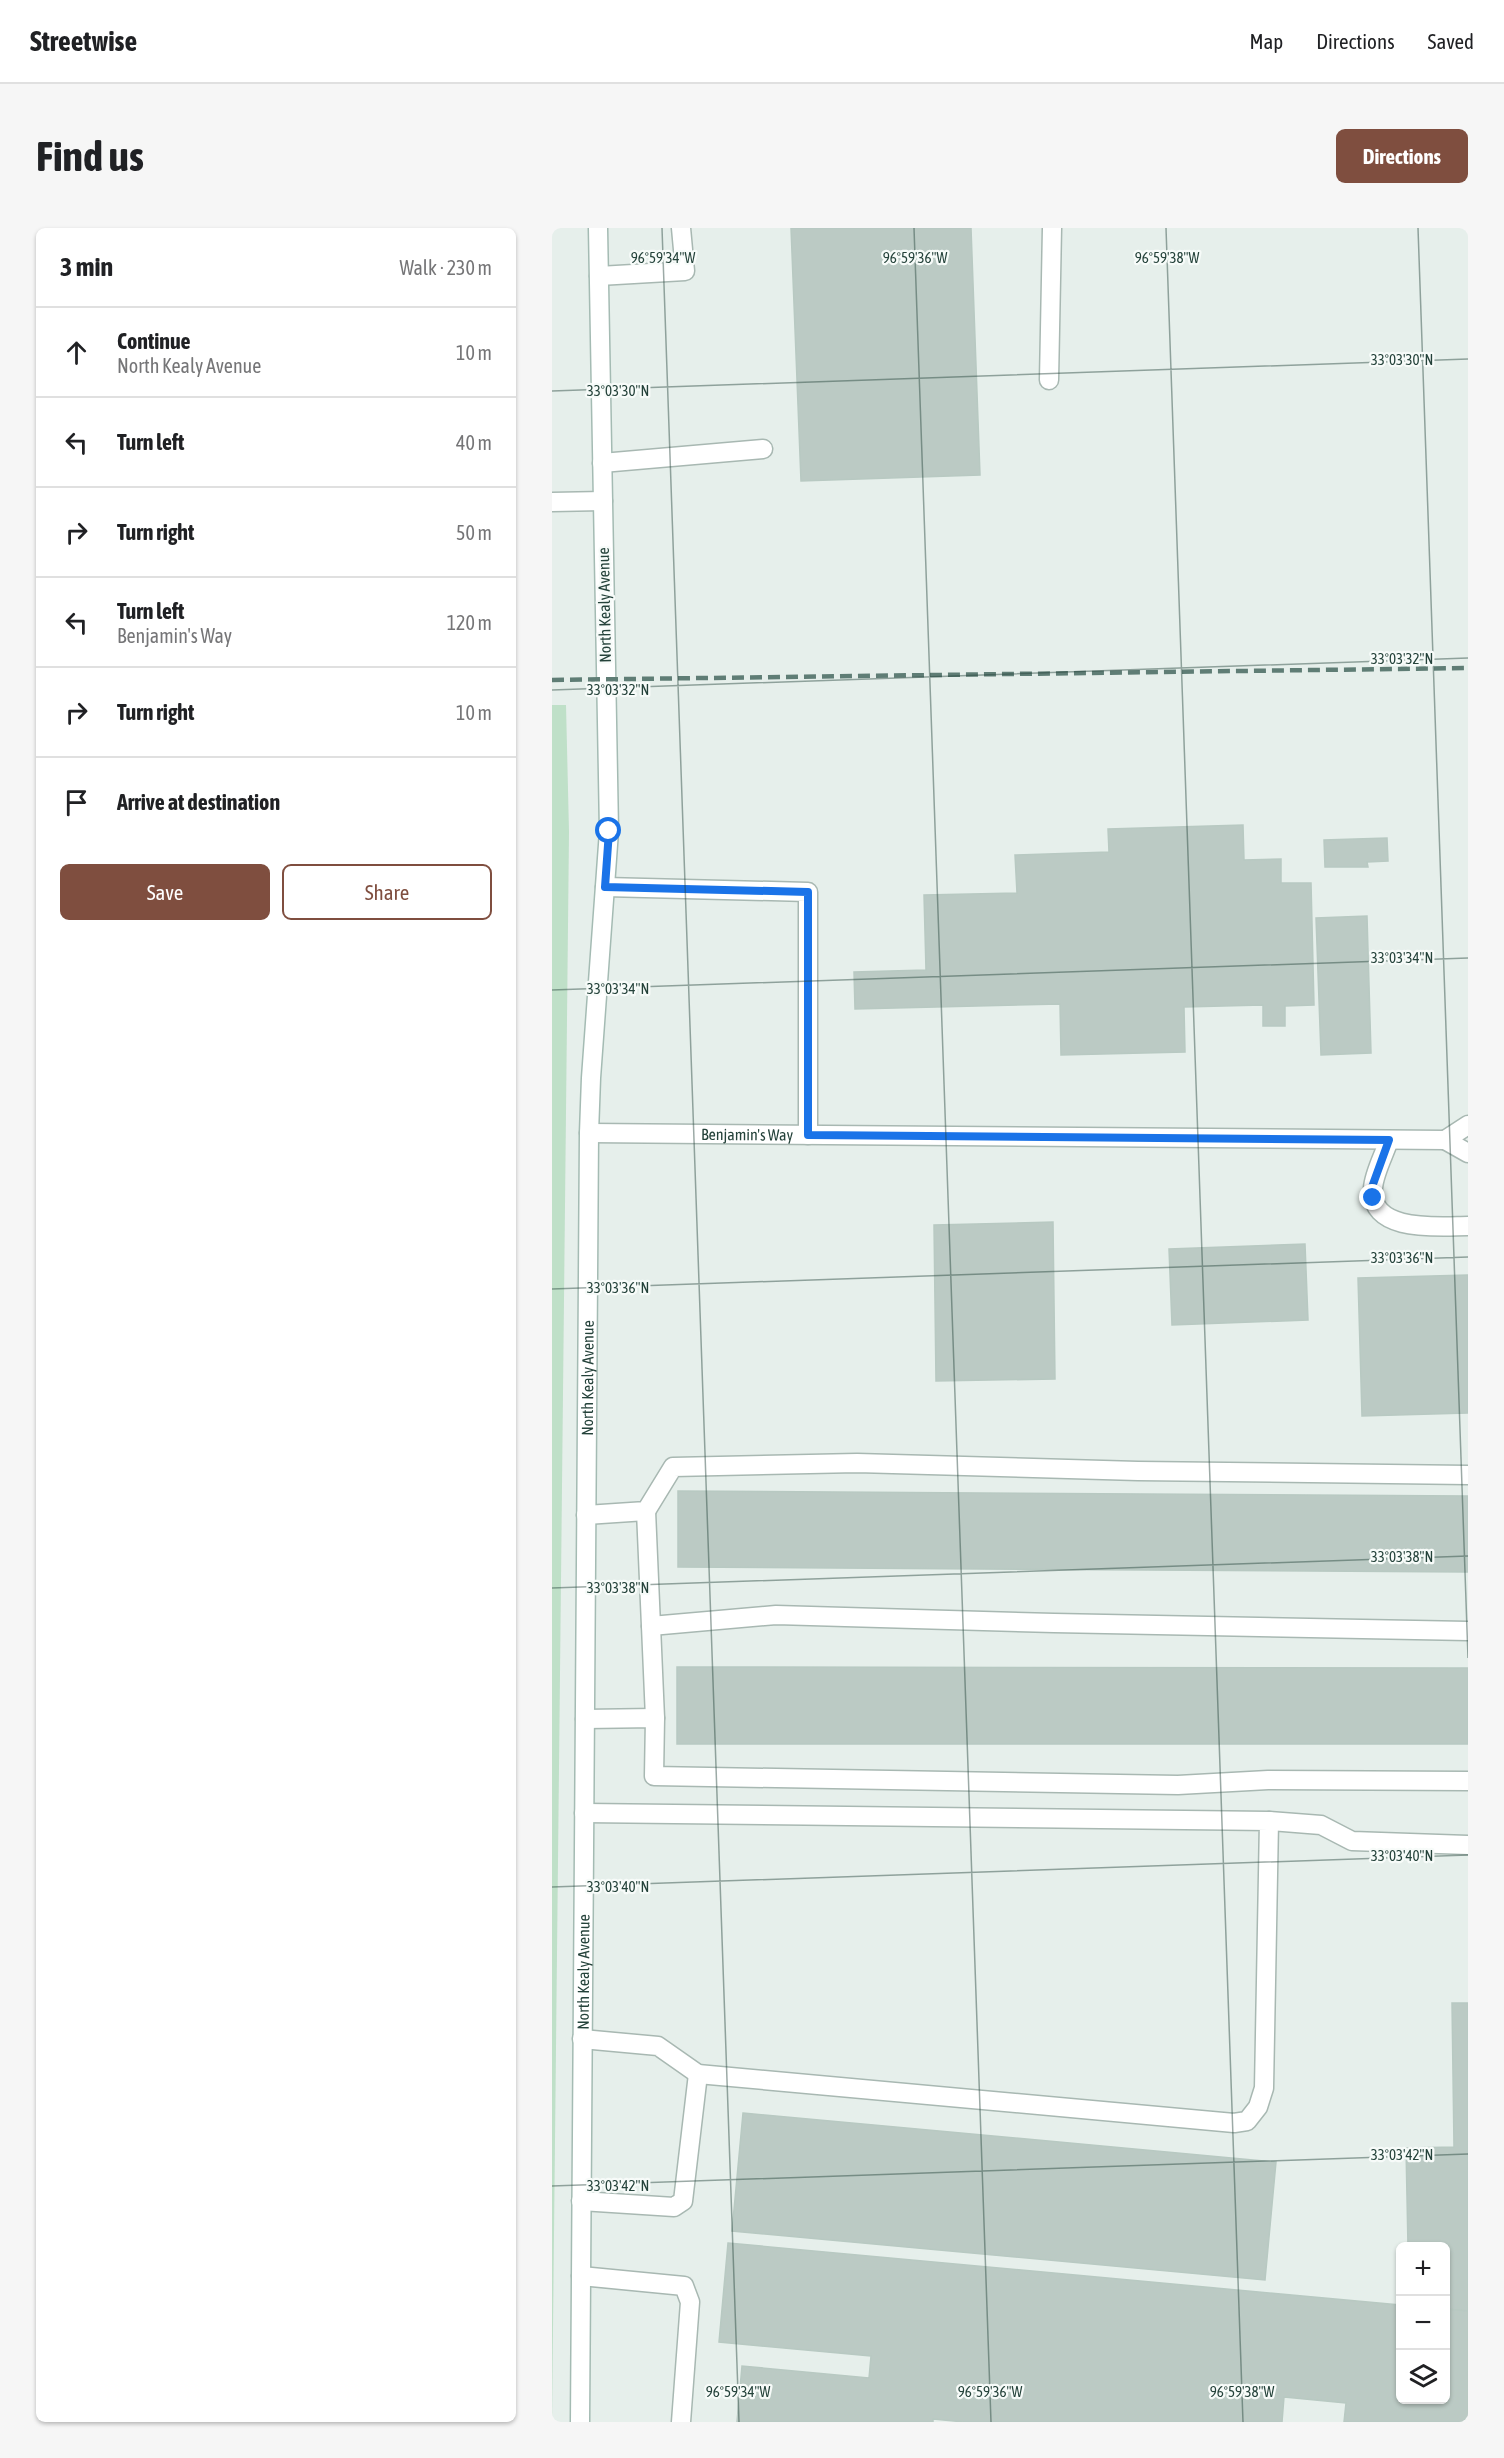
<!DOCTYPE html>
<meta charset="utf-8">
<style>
body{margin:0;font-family:"Asap Condensed",sans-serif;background:#f6f6f6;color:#202124}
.controls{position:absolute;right:18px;bottom:18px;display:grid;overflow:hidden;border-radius:9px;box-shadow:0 2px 4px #0004}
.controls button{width:54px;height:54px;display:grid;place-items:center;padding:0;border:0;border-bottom:2px solid #e0e0e0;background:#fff;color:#202124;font:30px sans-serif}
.stop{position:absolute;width:18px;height:18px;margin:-14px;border:4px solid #1a73e8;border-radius:50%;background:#fff}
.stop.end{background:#1a73e8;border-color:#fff;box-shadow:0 2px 6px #0008}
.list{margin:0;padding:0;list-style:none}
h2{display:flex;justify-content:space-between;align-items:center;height:78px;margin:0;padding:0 24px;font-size:26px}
h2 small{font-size:20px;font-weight:400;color:#757577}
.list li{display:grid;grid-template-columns:39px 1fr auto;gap:18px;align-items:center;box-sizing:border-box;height:90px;padding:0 24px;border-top:2px solid #e0e0e0}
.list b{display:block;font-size:22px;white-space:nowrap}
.list p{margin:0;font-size:20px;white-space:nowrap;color:#757577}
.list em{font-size:20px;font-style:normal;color:#757577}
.actions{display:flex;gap:12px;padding:18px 24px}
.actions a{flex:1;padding:14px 0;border:2px solid #7f4e3f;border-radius:9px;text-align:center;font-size:21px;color:#7f4e3f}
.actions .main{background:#7f4e3f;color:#fff}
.icon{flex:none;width:33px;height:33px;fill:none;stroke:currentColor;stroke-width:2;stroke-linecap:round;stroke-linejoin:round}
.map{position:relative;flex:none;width:916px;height:2194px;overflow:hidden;border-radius:9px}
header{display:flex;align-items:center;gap:36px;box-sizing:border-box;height:84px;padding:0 30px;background:#fff;border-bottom:2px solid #e0e0e0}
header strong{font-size:28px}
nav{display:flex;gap:33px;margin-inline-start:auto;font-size:21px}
.intro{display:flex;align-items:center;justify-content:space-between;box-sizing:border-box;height:144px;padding:0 36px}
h1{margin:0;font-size:42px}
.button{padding:15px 27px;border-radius:9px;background:#7f4e3f;color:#fff;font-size:21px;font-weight:700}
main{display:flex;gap:36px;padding:0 36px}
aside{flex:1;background:#fff;border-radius:9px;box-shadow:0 2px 4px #0004}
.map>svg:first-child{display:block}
</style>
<header>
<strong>Streetwise</strong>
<nav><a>Map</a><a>Directions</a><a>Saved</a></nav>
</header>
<div class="intro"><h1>Find us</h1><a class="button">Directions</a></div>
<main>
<aside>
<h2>3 min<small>Walk · 230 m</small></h2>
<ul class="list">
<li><svg class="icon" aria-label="ahead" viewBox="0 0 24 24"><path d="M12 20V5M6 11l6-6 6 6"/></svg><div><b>Continue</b><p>North Kealy Avenue</p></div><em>10 m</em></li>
<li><svg class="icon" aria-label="left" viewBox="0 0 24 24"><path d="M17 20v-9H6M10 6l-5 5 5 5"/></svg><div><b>Turn left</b></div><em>40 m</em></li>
<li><svg class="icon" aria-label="right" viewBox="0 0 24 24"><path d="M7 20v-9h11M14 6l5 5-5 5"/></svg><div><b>Turn right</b></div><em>50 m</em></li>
<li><svg class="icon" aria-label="left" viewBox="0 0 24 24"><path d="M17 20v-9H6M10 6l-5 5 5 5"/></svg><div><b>Turn left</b><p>Benjamin's Way</p></div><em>120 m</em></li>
<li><svg class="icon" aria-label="right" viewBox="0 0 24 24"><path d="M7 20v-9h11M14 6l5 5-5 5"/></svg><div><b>Turn right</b></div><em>10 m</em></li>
<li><svg class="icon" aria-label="arrive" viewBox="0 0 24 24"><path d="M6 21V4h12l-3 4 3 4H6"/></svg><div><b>Arrive at destination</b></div></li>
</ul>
<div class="actions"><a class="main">Save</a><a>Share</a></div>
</aside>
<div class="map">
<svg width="916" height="2194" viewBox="0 0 916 2194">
<rect width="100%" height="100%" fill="#e6efeb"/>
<polygon fill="#bfe0c8" points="0,477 14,477 17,604 0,2194"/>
<g fill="#bbcac4" stroke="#b8c9c2" stroke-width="1.5">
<polygon points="239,0 419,0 428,247 249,253"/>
<polygon points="691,597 692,632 729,631 729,655 759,655 762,777 733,778 733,798 711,798 711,777 632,779 633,824 509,827 508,776 303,781 302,744 374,742 372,667 465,665 463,627 557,624 556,601"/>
<polygon points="835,610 836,633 815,634 816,639 773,639 772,612"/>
<polygon points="815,688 819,825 769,827 764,690"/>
<polygon points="501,994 503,1151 384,1153 382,997"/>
<polygon points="753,1016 756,1092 620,1097 617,1021"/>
<polygon points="916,1047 916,1185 810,1188 806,1050"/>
<polygon points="126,1263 916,1268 916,1344 126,1339"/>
<polygon points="125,1439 916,1440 916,1516 125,1516"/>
<polygon points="900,1775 916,1775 916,2083 894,2081 894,2018 856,2018 854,1920 902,1919"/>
<polygon points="191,1885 724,1934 713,2052 180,2003"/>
<polygon points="176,2015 848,2077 848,2172 894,2172 894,2081 916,2083 916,2194 792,2194 794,2175 732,2169 730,2194 412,2194 381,2191 381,2194 185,2194 190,2138 317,2150 319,2128 167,2114"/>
</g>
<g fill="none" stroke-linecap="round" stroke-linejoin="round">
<defs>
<g id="lane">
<polyline points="47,48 133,43 129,0"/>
<polyline points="497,152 500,0"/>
<polyline points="50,235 211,221"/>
<polyline points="0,274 51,273"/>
<polyline points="53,659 256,664 256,907"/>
<polyline points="916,897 893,912 916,925"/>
<path d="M837,912C832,927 822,945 821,960C817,1006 889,998 916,998"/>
<polyline points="94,1283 103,1490"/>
<polyline points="34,1287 94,1283 121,1239 305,1235 586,1243 916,1247"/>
<polyline points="99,1398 224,1387 502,1395 916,1403"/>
<polyline points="33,1491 103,1490 102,1548 626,1557 716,1552 916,1553"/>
<polyline points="717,1593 769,1597 800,1613 916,1617"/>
<polyline points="30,1811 106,1818 146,1846 682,1895 695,1893 706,1879 712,1860 717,1593 32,1585"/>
<polyline points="29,1973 122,1979 131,1973 146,1846"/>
<polyline points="29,2048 132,2058 138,2074 129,2194"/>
</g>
<g id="street">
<path id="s1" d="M37,905L893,912"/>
</g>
<g id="secondary">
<path id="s2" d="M28,2194L37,905L39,850L57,603L46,0"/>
</g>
</defs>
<use href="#lane" stroke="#a8b8b2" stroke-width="21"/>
<use href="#street" stroke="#a8b8b2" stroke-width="21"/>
<use href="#secondary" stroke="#a4bbb3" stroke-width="21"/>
<use href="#lane" stroke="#fff" stroke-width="18"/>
<use href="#street" stroke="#fff" stroke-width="18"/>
<use href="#secondary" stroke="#fff" stroke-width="18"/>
<polyline stroke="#5f7d75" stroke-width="4.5" stroke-dasharray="12 6" stroke-linecap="butt" points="0,452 916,440"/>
</g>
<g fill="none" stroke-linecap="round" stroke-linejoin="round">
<polyline stroke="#1a73e8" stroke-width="8" points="57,603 53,659 256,664 256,907 837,912 820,959 821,970"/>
</g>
<path fill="none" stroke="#24423a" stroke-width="1.5" stroke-opacity="0.45" d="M110,0L187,2194M362,0L439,2194M614,0L691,2194M866,0L916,1430M0,163L916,131M0,462L916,430M0,762L916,730M0,1061L916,1029M0,1360L916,1328M0,1659L916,1627M0,1958L916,1926"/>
<g text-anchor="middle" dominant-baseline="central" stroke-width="4.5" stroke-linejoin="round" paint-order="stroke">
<g font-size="16" fill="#24423a" stroke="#f7fbf9">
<text transform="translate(52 377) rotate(-91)">North Kealy Avenue</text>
<text stroke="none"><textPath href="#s1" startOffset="158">Benjamin's Way</textPath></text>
<text stroke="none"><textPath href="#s2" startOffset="1044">North Kealy Avenue</textPath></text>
<text stroke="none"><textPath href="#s2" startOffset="450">North Kealy Avenue</textPath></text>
</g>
</g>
<g font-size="15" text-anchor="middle" fill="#24423a" stroke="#f7fbf9" stroke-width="4.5" stroke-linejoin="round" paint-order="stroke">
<text x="111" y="35">96°59'34"W</text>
<text x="363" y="35">96°59'36"W</text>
<text x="615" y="35">96°59'38"W</text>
<text x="850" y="137">33°03'30"N</text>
<text x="66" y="168">33°03'30"N</text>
<text x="850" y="436">33°03'32"N</text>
<text x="66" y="467">33°03'32"N</text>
<text x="850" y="735">33°03'34"N</text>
<text x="66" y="766">33°03'34"N</text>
<text x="850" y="1035">33°03'36"N</text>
<text x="66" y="1065">33°03'36"N</text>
<text x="850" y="1334">33°03'38"N</text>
<text x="66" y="1365">33°03'38"N</text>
<text x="850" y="1633">33°03'40"N</text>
<text x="66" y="1664">33°03'40"N</text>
<text x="850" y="1932">33°03'42"N</text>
<text x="66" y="1963">33°03'42"N</text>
<text x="186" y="2169">96°59'34"W</text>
<text x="438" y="2169">96°59'36"W</text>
<text x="690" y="2169">96°59'38"W</text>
</g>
</svg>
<div class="controls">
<button>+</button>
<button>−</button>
<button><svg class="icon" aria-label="layers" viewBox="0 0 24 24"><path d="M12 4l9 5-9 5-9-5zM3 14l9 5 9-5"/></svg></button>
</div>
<div class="stop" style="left:57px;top:603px"></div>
<div class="stop end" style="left:821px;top:970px"></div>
</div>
</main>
